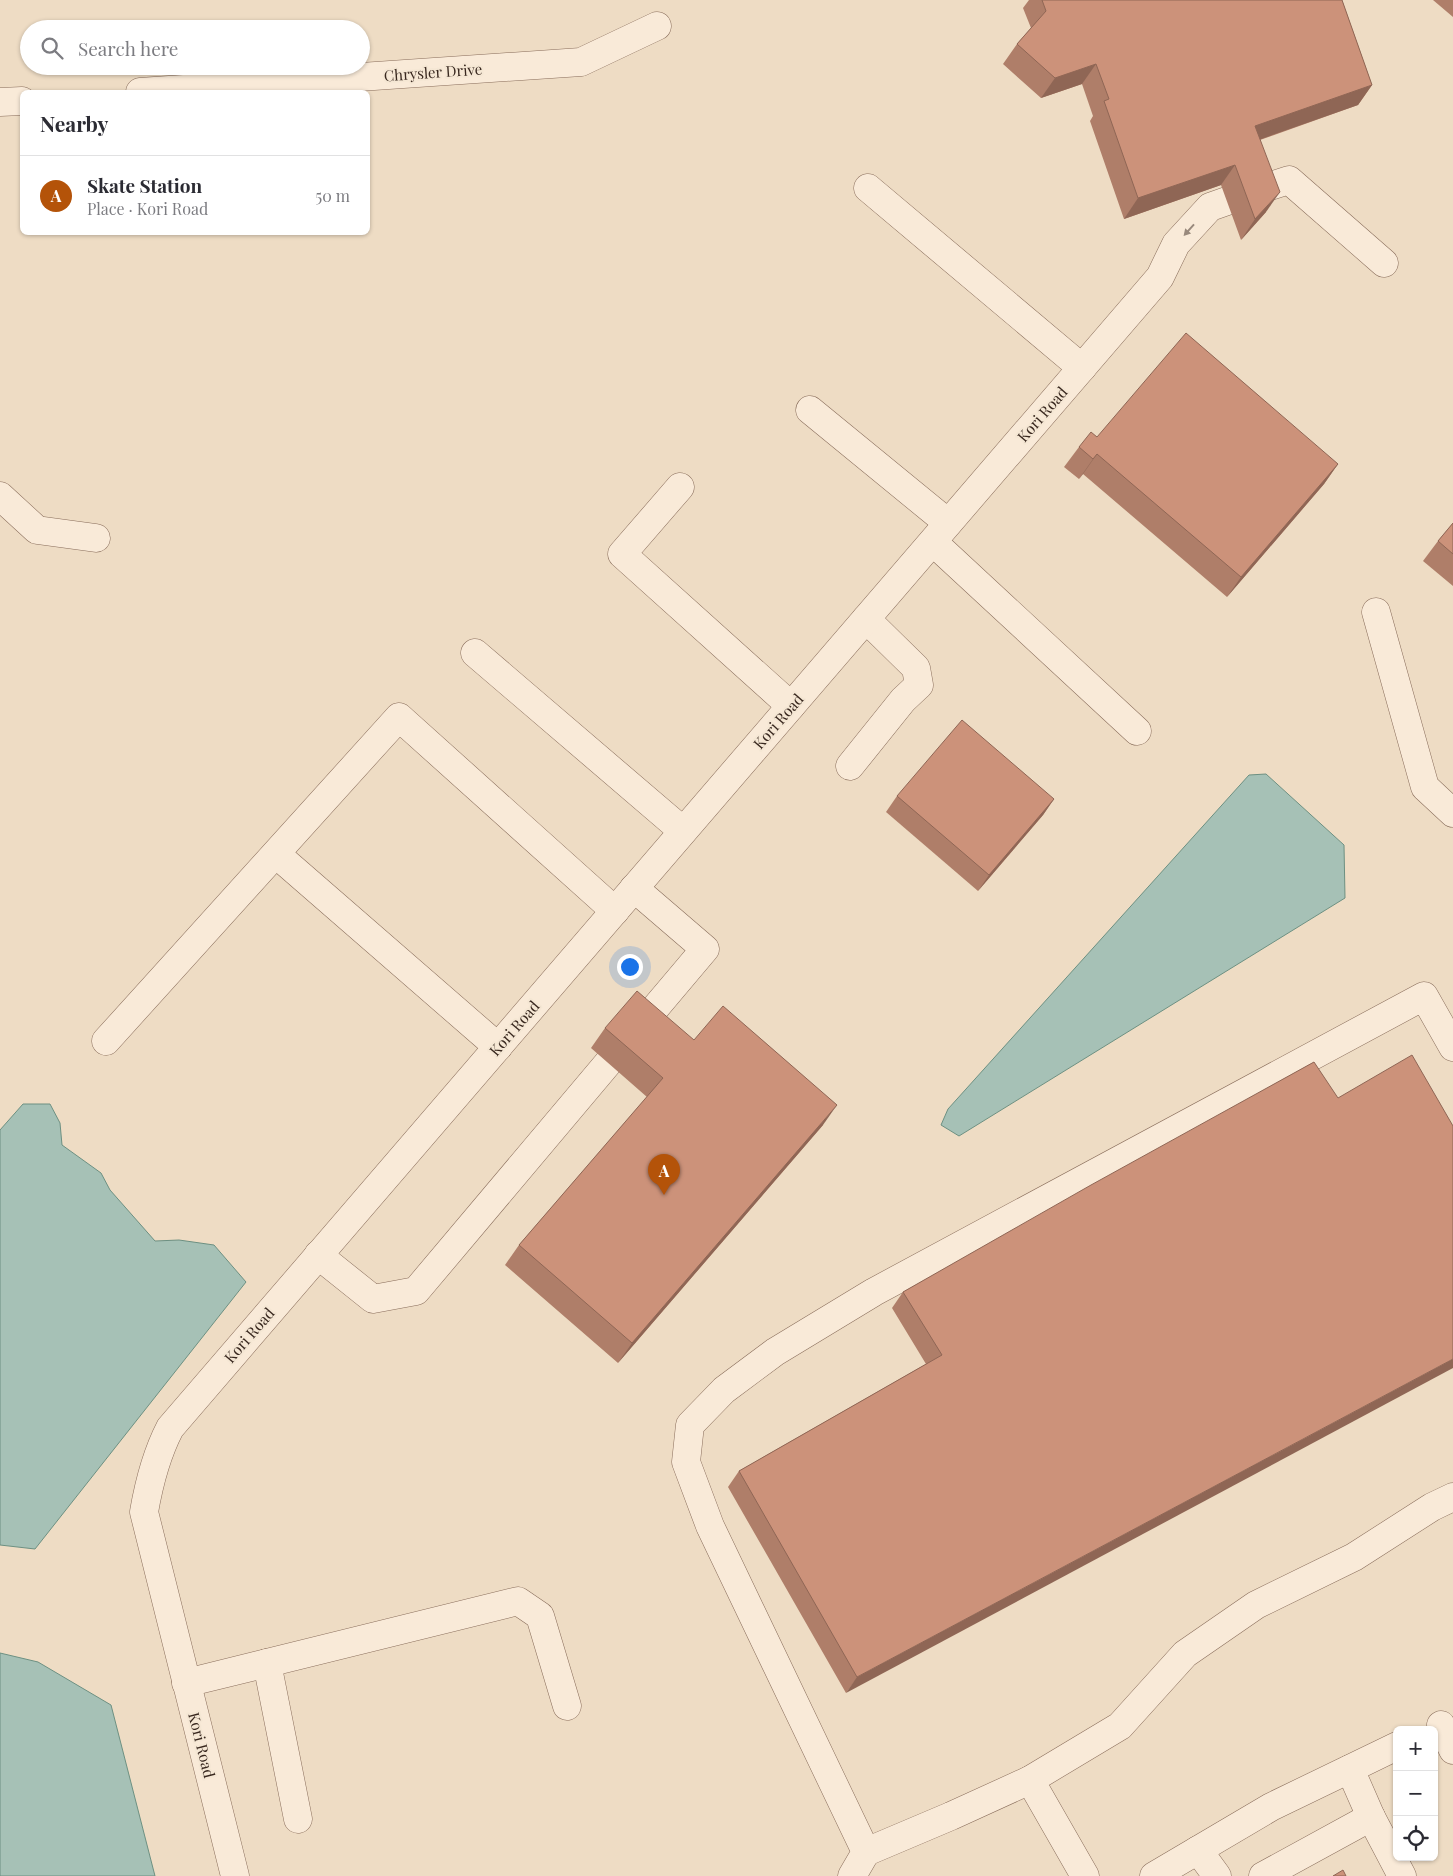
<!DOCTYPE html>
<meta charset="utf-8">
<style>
body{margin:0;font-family:"Playfair Display",serif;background:#f2f2f3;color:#2b2b33}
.controls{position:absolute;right:15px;bottom:15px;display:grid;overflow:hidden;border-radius:8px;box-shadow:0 1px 4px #0004}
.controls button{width:45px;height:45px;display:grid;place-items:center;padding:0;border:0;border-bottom:1px solid #e1e1e2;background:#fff;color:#2b2b33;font:25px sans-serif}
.you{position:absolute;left:629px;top:966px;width:18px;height:18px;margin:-12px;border:4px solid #fff;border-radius:50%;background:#1a73e8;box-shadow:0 0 0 8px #1a73e833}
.badge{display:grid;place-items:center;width:32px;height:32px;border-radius:50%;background:#b45309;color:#fff;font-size:16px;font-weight:700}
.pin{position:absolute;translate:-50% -41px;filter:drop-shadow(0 1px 2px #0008)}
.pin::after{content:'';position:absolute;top:26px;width:18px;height:15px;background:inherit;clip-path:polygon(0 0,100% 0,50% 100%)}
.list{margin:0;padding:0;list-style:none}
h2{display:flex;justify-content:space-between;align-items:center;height:65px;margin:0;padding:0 20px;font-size:21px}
h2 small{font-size:16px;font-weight:400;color:#7c7c81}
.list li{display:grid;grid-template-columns:32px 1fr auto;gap:15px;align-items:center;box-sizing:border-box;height:80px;padding:0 20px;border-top:1px solid #e1e1e2}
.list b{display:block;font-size:19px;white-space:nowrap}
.list p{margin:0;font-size:16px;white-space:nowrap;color:#7c7c81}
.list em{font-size:16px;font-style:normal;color:#7c7c81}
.icon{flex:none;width:28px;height:28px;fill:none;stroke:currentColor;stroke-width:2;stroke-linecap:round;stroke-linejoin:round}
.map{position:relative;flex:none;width:1453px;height:1876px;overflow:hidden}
.search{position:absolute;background:#fff;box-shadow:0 1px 4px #0004;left:20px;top:20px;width:350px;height:55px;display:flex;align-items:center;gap:12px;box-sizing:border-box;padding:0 18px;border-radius:28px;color:#7c7c81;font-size:19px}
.panel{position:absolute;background:#fff;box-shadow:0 1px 4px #0004;left:20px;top:90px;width:350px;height:145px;border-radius:8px}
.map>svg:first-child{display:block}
</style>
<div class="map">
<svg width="1453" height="1876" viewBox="0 0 1453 1876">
<rect width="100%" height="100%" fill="#eedcc4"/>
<g fill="#a6c1b6" stroke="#6d9082">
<polygon points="1266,774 1344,845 1345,898 959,1136 941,1125 948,1109 1249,775"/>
<polygon points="23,1104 50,1104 60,1123 62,1145 101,1173 110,1190 155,1241 179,1240 214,1245 246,1282 35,1549 0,1545 0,1130"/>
<polygon points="0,1653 38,1662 111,1705 155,1876 0,1876"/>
</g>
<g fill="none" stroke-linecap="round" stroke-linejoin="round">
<defs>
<g id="minor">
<polyline points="140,92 581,62 657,26"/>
<polyline points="0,102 22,101"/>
<polyline points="868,188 1082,368"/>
<polyline points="1258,190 1289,180 1384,263"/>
<polyline points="810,410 948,523"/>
<polyline points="680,487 622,554 791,706"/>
<polyline points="0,496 37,530 96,538"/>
<polyline points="933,542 1137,731"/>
<polyline points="1376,612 1425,787 1453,813"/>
<polyline points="475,653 683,831"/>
<polyline points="850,766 903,700 919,685 916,668 866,619"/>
<polyline points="276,854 498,1047"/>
<polyline points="634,888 705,949 640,1026"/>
<polyline points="106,1041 399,717 615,911"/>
<polyline points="318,1255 373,1299 416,1291 608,1063"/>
<polyline points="267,1663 298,1819"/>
<polyline points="186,1683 518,1601 540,1616 567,1706"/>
<polyline points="1441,1725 1453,1750"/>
<polyline points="1350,1769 1371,1817 1402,1876"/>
<polyline points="1030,1780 1085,1876"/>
<polyline points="1198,1850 1217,1876"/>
<polyline points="866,1852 951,1816 1030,1780 1120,1726 1185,1654 1256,1605 1354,1557 1432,1507 1453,1497"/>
<path d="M235,1876L144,1512C149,1483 156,1455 170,1428L1160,277L1176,244L1210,207L1227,201"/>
<polyline points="852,1876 866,1852 710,1526 686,1462 690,1425 724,1390 775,1352 874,1292 1424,996 1453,1047"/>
<polyline points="1154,1876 1271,1807 1397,1746"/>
<polyline points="1263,1876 1371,1817"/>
</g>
</defs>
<use href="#minor" stroke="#896d5b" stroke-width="29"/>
<use href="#minor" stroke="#f9ead8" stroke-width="28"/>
</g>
<g fill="#af7e69">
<polygon points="1029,0 1342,0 1372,85 1358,105 1260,140 1266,212 1241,240 1221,185 1124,219 1090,121 1093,116 1082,84 1041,98 1003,64 1017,44 1031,28 1023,8"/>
<polygon points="1433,0 1453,0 1453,17"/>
<polygon points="1097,437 1338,464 1324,484 1227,597 1083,474 1079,479 1064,467 1079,447"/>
<polygon points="1453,523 1453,586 1423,561 1438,541"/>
<polygon points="897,796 1054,799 1043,815 978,891 886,812"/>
<polygon points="605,1028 694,1040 823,1125 618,1363 505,1265 519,1245 647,1097 591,1048"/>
<polygon points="1314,1062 846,1693 728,1487 739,1471 926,1364 892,1308 903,1292"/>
</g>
<g fill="#8f6655">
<polygon points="1096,64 1082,84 1041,98 1055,78"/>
<polygon points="1372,85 1358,105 1241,146 1255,126"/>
<polygon points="1235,165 1221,185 1124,219 1138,198"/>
<polygon points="1280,192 1266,212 1241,240 1255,219"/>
<polygon points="1097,454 1083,474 1079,479 1093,459"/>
<polygon points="1338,464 1324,484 1227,597 1241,577"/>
<polygon points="1054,799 1043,815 978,891 989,875"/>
<polygon points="837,1105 823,1125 618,1363 632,1343"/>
<polygon points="1453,1359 1453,1368 846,1693 857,1677"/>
</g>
<g fill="#cc927a" stroke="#8f6655">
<polygon points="1042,0 1342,0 1372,85 1255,126 1280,192 1255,219 1235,165 1138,198 1104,101 1109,99 1096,64 1055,78 1017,44 1046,11"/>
<polygon points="1186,333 1338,464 1241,577 1097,454 1093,459 1079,447 1091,432 1097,437"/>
<polygon points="1453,523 1453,554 1438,541"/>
<polygon points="962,720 1054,799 989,875 897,796"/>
<polygon points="637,991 694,1040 723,1006 837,1105 632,1343 519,1245 663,1078 605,1028"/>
<polygon points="1412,1055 1453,1126 1453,1359 857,1677 739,1471 942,1355 903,1292 1091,1185 1314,1062 1338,1098"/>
<polygon points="1343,1870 1346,1876 1333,1876"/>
</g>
<defs><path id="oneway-solid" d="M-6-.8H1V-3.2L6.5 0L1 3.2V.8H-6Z" transform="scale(1.25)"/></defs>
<use fill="#99897c" href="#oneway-solid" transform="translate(1189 230) rotate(132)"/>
<g text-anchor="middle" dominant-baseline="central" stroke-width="4" stroke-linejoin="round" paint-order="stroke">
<g font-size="15" fill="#39281f" stroke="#f5e7d4">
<text transform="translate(433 72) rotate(-4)">Chrysler Drive</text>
<text transform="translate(1042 414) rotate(-49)">Kori Road</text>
<text transform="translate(778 721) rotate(-49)">Kori Road</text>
<text transform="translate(514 1028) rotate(-49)">Kori Road</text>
<text transform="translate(249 1335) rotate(-49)">Kori Road</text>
<text transform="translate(202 1745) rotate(76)">Kori Road</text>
</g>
</g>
</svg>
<div class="controls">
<button>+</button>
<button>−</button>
<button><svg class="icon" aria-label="locate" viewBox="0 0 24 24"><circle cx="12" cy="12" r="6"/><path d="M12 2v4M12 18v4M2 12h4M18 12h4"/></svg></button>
</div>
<div class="you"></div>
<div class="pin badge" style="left:664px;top:1195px">A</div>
<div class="search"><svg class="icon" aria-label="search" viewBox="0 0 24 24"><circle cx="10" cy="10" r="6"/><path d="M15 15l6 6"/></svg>Search here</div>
<section class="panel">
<h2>Nearby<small></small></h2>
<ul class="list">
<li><span class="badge">A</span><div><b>Skate Station</b><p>Place · Kori Road</p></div><em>50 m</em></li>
</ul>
</section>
</div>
